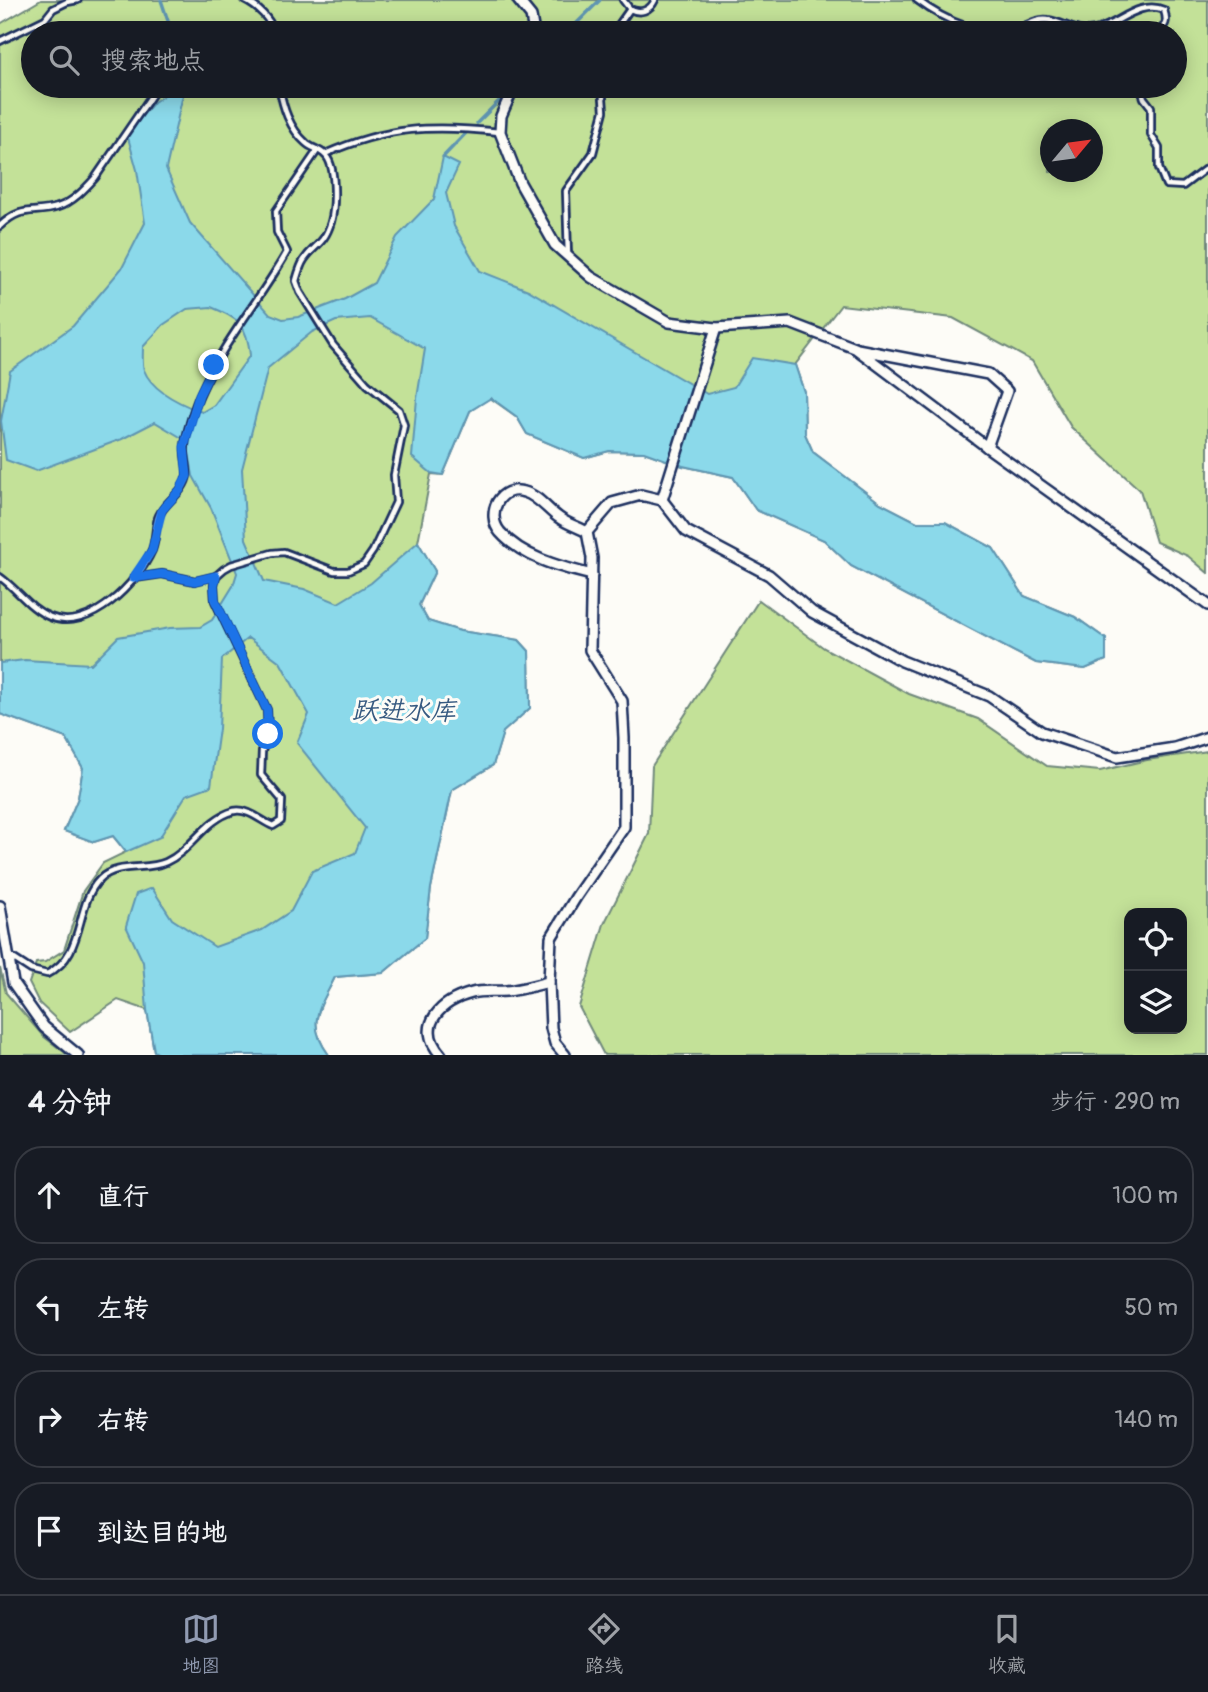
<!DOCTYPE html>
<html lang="zh">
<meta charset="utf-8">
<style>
body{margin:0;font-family:Pangolin,"LXGW WenKai TC",sans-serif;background:#20242c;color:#f1f3f6}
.controls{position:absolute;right:21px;bottom:21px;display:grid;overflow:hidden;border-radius:14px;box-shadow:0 4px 18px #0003}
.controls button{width:63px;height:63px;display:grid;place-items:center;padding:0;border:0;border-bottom:2px solid #363941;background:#171b24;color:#f1f3f6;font:35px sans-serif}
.compass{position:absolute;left:1040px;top:119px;width:63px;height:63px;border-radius:50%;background:#171b24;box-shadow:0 4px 18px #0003;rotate:61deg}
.stop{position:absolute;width:21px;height:21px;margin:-16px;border:5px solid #1a73e8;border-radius:50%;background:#fff}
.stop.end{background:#1a73e8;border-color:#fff;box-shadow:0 2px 7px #0008}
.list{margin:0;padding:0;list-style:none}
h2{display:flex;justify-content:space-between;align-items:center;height:91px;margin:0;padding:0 28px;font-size:30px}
h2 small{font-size:23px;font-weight:400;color:#9ea1a6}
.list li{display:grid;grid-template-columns:46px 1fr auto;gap:21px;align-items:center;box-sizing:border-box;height:98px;margin:0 14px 14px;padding:0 14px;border:2px solid #363941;border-radius:28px}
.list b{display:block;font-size:26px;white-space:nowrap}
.list em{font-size:23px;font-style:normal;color:#9ea1a6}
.icon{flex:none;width:38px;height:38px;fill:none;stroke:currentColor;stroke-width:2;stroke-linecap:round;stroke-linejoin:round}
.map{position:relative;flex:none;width:1208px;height:1055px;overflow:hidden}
.search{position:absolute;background:#171b24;box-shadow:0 4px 18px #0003;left:21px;right:21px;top:21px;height:77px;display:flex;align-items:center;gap:18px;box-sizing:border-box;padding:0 24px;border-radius:38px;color:#9ea1a6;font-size:26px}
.sheet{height:539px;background:#171b24}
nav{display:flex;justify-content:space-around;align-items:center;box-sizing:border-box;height:98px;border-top:2px solid #363941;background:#171b24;font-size:19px;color:#9ea1a6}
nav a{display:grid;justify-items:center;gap:4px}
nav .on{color:#919bb2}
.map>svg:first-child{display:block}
</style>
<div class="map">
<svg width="1208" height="1055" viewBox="0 0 1208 1055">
<rect width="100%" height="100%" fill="#fdfcf7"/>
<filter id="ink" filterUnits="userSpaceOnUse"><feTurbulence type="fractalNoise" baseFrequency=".0143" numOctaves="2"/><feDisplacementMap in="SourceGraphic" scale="14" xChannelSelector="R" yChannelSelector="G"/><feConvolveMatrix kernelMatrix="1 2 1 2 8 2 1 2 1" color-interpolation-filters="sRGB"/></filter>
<g filter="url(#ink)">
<g fill="#c3e198" stroke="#6f887b" stroke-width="2" fill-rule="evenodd">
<path d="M41,0H1208V573L1188,556L1156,542L1140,490L1071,427L1032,361L953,318L841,305L795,365L804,392L805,434L813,452L880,503L917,522H945L993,548L1024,596L1075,617L1106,639V660L1085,669L1036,663L851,566L824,540L756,510L733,477L683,466L644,452L609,451L584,458L527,434L517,417L490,398L470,411L443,475L431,474L418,542L435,571L419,605L428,621L460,631L519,640L529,651L530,708L503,732L493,765L452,790L431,888L425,938L383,973L335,977C320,1008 305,1023 329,1055H161L154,1051L147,1010L118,1000L70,1032L39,1003L29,983L36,963L45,962L64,950L83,891L103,863L126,852L113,836L94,842L64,831L78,798L83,768L66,738L0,714V24ZM33,33H1175V86H33ZM1050,130H1092V172H1050Z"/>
<path d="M759,600L824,648L909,694L978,719L1047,766L1100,771L1147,760L1208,751V1055H604L579,1007L604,924L649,834L652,766ZM1129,913H1182V1029H1129Z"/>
<polygon points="0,968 6,993 43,1036 68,1055 0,1055"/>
</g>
<path fill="#8bd9ea" stroke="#5e95b2" stroke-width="2" fill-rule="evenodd" d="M178,86H185L166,169L190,223L270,314L283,319L298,317L345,299L374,283L397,237L434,199L443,157L459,165L446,193L454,226L480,271L528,290L707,394L734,387L752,358L795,365L804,392L805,434L813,452L880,503L917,522H945L993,548L1024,596L1075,617L1106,639V660L1085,669L1036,663L851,566L824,540L756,510L733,477L683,466L644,452L609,451L584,458L527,434L517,417L491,398L470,411L443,475L431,473L412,457L417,398L425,349L370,318L336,321L312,332L268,368L242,469L246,539L264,581L304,589L338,603L371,583L418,542L435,571L419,605L428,621L460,631L519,640L529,651L530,708L503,732L493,765L452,790L431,888L425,938L383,973L335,977C320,1008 305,1023 329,1055H161L154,1051L147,1010L143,962L126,926L136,894L152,888L172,919L215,947L262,930L291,911L312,871L355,853L365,828L297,743L309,714L280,662L248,638L222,659L219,729L211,786L186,795L160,837L126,852L113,836L94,842L64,831L78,798L83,768L66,738L0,714V663L25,660L91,664L118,637L170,628L200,627L212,620L233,586L237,573L211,508L193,476L187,441L155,422L122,439L36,471L6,460L1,421L10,371L73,326L122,268L145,223L137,170L127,134L154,102ZM211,307C239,318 247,325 250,355L214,405L202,412C183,405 152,391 144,370C142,363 143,354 143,347L163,325L187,309Z"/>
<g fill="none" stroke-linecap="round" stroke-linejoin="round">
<g stroke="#5e95b2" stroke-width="3.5">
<polyline points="161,0 172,33"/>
<polyline points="567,33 600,0"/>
<polyline points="477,123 507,93"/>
<polyline points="443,157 466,133"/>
</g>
<defs>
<g id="service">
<path d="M244,0C260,8 268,18 276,33"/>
<path d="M623,0L630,9C640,14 650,11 655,0"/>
<path d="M917,0C945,21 982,38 1017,29C1026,26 1038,18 1048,20C1067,23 1079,36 1099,29C1120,22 1141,0 1164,10C1168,22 1166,26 1156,33"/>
<polyline points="613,33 630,9"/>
<polyline points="0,41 45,19 53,9 67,2 78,0"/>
<polyline points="1140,86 1144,98 1151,107 1151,135 1159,148 1159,168 1166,185 1183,186 1208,167"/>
<path d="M325,154C388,126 432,125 500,132"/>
<path d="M0,226C23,204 33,215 58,207C73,202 85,189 95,178L158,86"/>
<polyline points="568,256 566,191 593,153 604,111 602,86"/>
<path d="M0,577C17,589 30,609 50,617C89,633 138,583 152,550C156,540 155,528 158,518C163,502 185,493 187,475C188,466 184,457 185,448C185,434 195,405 201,392C223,342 260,300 287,252L277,232L276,211L317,151"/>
<polyline points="135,578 162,574 195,581 216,576"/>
<path d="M11,957L31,970L47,974C86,955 74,905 100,879C117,862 147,871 166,862C192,850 205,819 234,811C248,808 261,821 273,826L281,821L282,800L261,775L262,751L268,734L267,710L215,601L214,585L216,576L224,569L231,565L272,553L284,552L334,571H348L364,564L373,551L396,502L394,475L404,425L399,410L367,384L333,345L300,292L296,281C298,274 300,266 304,260C315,244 324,245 331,222C335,207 337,164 324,154C319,149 311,148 306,143C289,128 283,107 279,86"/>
</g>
<g id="minor">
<polyline points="518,0 531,16 534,33"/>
<polyline points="514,86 501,116 500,132 520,183 555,245 591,277 669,322 716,328 790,323 855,348 987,447 1208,605"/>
<polyline points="857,349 988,374 1007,391 987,447"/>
<polyline points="662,500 716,328"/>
<path d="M587,532C578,527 567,524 558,517C548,510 537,495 524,492C500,484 485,514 500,532C523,558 560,567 592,575"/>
<polyline points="0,906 13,983 44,1027 78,1055"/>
<path d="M441,1055C414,1025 442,1001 472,993C483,990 495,992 506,991C520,990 535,985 549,982"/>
<polyline points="565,1055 555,1043 551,1028 549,982 551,938 576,897 624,827 624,738 622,701 590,650 592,558 587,532 612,503 641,495 662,500 686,531 769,575 812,612 902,661 989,696 1042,732 1117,757 1175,748 1208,737"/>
</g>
</defs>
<use href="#service" stroke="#1b2f5e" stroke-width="10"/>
<use href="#minor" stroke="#1b2f5e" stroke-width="14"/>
<use href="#service" stroke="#fdfcf7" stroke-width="4.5"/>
<use href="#minor" stroke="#fdfcf7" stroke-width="9"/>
</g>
</g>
<g fill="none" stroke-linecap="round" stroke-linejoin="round" filter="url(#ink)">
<polyline stroke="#1a73e8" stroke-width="9" points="214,365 199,395 184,447 187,476 180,490 162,510 152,550 133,578 162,574 195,581 216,576 214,585 215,600 267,710 268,734"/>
</g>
<g text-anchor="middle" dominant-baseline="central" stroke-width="6" stroke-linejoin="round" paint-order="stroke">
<g font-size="26" font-style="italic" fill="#375a81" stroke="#fdfcf7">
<text x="404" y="711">跃进水库</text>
</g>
</g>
</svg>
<div class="controls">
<button><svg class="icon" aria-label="locate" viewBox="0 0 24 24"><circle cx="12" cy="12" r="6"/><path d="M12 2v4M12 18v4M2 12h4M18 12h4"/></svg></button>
<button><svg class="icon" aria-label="layers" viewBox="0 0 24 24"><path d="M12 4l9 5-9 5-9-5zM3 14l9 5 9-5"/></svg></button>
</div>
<svg class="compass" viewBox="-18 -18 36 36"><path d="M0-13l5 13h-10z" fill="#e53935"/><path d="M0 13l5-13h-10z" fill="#9ea1a6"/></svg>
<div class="stop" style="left:268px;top:734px"></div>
<div class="stop end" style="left:214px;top:365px"></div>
<div class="search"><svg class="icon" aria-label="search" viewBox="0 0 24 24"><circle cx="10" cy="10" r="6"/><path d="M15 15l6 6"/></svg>搜索地点</div>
</div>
<section class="sheet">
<h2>4 分钟<small>步行 · 290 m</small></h2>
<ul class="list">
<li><svg class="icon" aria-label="ahead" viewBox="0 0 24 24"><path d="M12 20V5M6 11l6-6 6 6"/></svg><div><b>直行</b></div><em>100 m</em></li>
<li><svg class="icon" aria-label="left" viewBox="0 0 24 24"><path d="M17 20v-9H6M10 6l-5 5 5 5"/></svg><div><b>左转</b></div><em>50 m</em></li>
<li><svg class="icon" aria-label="right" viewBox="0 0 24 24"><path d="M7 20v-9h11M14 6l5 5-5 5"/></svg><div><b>右转</b></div><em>140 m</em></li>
<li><svg class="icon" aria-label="arrive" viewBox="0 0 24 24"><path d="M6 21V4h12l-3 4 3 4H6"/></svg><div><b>到达目的地</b></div></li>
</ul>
</section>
<nav>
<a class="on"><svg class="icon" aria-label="map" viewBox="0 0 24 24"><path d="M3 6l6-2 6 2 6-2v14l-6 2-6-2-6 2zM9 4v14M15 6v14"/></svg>地图</a>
<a><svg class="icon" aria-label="directions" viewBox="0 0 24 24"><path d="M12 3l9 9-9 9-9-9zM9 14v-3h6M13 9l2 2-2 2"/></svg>路线</a>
<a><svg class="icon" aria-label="saved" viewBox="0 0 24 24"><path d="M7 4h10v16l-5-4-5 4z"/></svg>收藏</a>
</nav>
